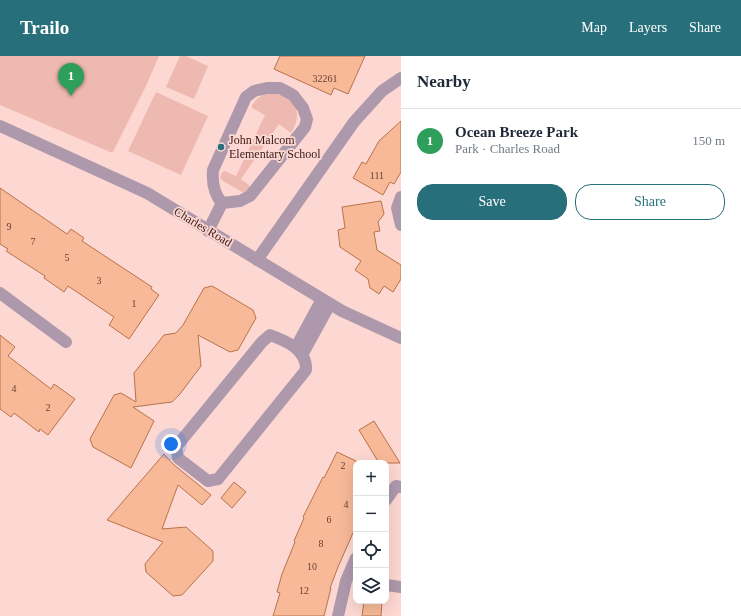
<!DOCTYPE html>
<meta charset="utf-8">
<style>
body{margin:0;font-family:"Times New Roman",serif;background:#f2f2f3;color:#1f2937}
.controls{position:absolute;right:12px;bottom:12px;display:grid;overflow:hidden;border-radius:8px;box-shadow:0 4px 16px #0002}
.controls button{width:36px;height:36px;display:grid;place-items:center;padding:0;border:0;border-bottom:1px solid #e0e1e3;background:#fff;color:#1f2937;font:20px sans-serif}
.you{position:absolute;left:171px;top:388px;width:14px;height:14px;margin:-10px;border:3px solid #fff;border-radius:50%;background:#1a73e8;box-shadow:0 0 0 6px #1a73e833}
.badge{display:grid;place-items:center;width:26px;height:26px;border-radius:50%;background:#276f7a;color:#fff;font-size:13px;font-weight:700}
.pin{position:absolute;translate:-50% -33px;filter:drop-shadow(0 1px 2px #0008)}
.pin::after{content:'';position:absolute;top:21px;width:14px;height:12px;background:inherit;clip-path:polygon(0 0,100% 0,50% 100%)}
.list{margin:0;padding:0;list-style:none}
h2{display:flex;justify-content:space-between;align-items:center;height:52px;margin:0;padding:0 16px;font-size:17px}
h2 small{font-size:13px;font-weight:400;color:#747a83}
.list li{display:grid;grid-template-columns:26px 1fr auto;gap:12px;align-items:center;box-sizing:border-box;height:64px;padding:0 16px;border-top:1px solid #e0e1e3}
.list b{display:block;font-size:15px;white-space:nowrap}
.list p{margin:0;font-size:13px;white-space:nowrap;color:#747a83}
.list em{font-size:13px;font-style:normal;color:#747a83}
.actions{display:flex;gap:8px;padding:12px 16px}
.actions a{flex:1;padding:9px 0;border:1px solid #276f7a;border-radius:16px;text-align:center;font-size:14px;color:#276f7a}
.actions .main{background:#276f7a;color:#fff}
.icon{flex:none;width:22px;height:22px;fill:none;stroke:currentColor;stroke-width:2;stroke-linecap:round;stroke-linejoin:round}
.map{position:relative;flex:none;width:401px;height:560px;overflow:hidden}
header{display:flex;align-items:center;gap:24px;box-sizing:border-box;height:56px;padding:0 20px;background:#276f7a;color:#fff}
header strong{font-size:19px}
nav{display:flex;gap:22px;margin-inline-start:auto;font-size:14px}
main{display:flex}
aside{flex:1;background:#fff}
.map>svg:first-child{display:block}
</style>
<header>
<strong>Trailo</strong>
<nav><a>Map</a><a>Layers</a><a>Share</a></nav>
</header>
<main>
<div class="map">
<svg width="401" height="560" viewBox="0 0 401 560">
<rect width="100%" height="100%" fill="#fdd8d2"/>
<g fill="#eeb9b1">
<polygon points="0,0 159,0 146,30 113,96 110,96 0,49"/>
<polygon points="180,0 186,0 208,10 194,43 166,31"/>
<polygon points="156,36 208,60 181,119 128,95"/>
<path d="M266,37C271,37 277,36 282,38C299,46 301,62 291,77L279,68L241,123L249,129L250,132L247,136L244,137L223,125L220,122L222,116L225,115L236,120L265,59L252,52V49L257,43Z"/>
</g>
<g fill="#f7b998" stroke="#ba724a">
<polygon points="280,0 365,0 348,38 334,32 331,39 274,13"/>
<polygon points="401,65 401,116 394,128 390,126 383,139 353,122 362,106 366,108 379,85"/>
<polygon points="0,132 67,178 71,173 84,182 82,185 152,231 151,233 159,239 129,283 109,269 114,261 68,230 64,236 44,222 45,220 6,195 8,193 0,188"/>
<polygon points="381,145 384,158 378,166 380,175 374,176 377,194 401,209 401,223 393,236 384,230 379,238 370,232 368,223 355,214 361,205 340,191 338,174 345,172 342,151"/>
<polygon points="212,230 253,254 256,262 238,294 230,296 198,279 201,310 180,338 172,346 133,351 154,365 131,412 93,391 90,383 114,339 121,337 136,346 134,317 164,279 176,277 183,269 204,232"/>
<polygon points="0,279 15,291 8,300 51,333 54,328 75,343 48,379 40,373 39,376 14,357 11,361 0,353"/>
<polygon points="374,365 400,407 379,407 359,374"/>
<polygon points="337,396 356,405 356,470 338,511 330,532 331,532 324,560 273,560 280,537 277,536 282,518 295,486 294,485 304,462 303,461 323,421 324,422"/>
<polygon points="164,398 173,408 211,439 202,449 178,429 162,473 186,471 213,495 213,505 182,539 173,540 146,516 145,508 163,486 107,464"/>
<polygon points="234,426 246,436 232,452 221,442"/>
<polygon points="364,545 382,545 381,560 362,560"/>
</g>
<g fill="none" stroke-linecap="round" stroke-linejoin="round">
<g stroke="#ae99ac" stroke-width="12">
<path d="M267,32H280L293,39L303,52L307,63L305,71L250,140L240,145L222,147C214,138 212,126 213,114L246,41L254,35Z"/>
<polyline points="0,70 147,137 342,255 401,282"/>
<polyline points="401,141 397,152 401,169"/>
<polyline points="208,175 222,147"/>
<polyline points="257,204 354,66 382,35 401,22"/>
<polyline points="0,237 66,286"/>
<path d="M270,279C286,285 307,293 306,314L218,423L208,425L178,402L176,391L262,286Z"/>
<polyline points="296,291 322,243"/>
<polyline points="302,299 330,248"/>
<polyline points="386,444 396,430 401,431"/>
<polyline points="386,529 401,531"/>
<polyline points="338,560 346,525 356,502"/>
</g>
</g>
<circle fill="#276f7a" stroke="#fdd8d2" stroke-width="1.5" cx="221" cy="91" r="4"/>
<g text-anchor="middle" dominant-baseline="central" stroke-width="3.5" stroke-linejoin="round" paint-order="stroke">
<g font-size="10" fill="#694136">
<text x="325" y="22">32261</text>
<text x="377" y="119">111</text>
<text x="9" y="170">9</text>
<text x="33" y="185">7</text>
<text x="67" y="201">5</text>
<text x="99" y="224">3</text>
<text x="134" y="247">1</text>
<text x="14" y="332">4</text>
<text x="48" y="351">2</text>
<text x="343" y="409">2</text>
<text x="346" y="448">4</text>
<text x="329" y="463">6</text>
<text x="321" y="487">8</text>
<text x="312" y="510">10</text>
<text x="304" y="534">12</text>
</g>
<g font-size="12" fill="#3a1915" stroke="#fdd8d2" text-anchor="start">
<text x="229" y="84">John Malcom<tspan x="229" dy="14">Elementary School</tspan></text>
</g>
<g font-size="12" fill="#3a1915" stroke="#fdd8d2">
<text transform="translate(203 171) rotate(31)">Charles Road</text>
</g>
</g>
</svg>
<div class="controls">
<button>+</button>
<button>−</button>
<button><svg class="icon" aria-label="locate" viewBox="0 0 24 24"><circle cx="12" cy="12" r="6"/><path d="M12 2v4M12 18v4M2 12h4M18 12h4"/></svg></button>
<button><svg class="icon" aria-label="layers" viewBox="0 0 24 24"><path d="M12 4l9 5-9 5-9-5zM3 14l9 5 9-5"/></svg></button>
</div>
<div class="you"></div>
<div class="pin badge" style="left:71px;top:40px;background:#2e9e5b">1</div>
</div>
<aside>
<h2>Nearby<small></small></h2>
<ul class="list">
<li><span class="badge" style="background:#2e9e5b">1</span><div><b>Ocean Breeze Park</b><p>Park · Charles Road</p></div><em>150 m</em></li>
</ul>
<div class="actions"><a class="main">Save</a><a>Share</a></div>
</aside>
</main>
